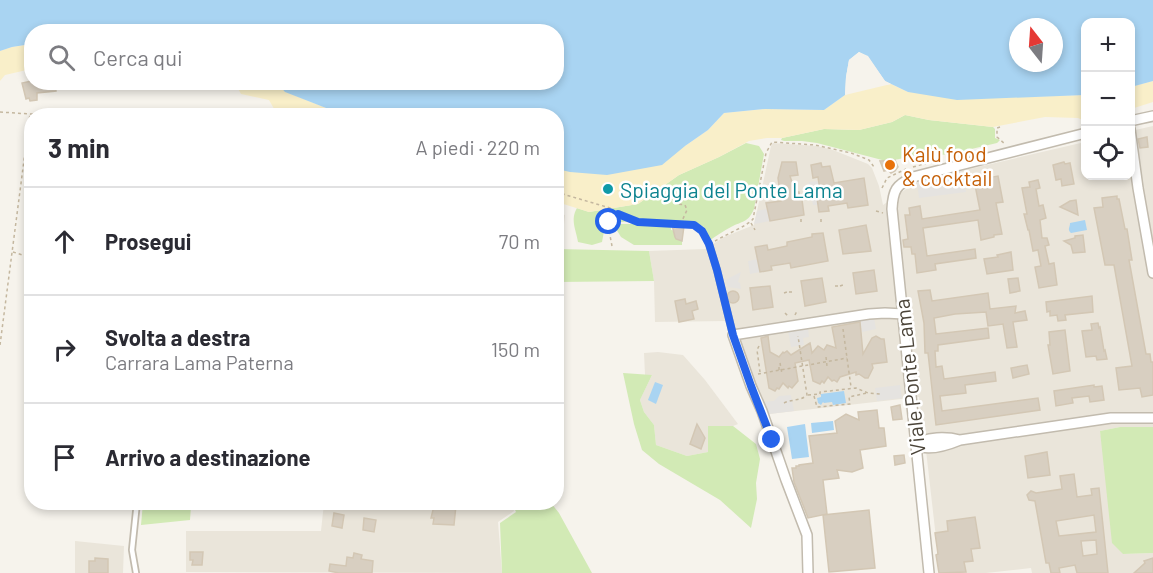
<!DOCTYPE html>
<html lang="it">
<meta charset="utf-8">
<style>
body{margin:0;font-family:Barlow,sans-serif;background:#f7f7f7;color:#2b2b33}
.controls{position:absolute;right:18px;top:18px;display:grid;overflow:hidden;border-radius:12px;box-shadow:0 3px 9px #0003}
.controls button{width:54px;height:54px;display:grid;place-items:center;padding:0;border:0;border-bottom:2px solid #e1e1e2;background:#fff;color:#2b2b33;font:30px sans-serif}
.compass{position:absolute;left:1009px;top:18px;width:54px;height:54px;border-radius:50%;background:#fff;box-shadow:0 3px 9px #0003;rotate:343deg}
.stop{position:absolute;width:18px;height:18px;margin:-14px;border:4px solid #2563eb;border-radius:50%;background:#fff}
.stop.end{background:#2563eb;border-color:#fff;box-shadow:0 2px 6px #0008}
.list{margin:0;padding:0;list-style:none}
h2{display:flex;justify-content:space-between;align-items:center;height:78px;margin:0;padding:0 24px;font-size:26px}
h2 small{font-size:20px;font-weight:400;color:#7c7c81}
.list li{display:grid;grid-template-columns:39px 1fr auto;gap:18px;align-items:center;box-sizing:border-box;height:108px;padding:0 24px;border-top:2px solid #e1e1e2}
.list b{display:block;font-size:22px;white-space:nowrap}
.list p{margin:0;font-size:20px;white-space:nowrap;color:#7c7c81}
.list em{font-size:20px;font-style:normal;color:#7c7c81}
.icon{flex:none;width:33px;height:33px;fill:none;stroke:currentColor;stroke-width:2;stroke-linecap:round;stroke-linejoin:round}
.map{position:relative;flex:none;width:1153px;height:573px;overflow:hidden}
.search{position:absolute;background:#fff;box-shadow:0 3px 9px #0003;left:24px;top:24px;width:540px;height:66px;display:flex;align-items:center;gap:15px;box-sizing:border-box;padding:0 21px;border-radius:24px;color:#7c7c81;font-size:22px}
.panel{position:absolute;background:#fff;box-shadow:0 3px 9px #0003;left:24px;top:108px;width:540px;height:402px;border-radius:24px}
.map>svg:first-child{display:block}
</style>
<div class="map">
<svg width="1153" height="573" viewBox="0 0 1153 573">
<rect width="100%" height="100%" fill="#f6f3ec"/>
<g fill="#eae5da">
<polygon points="1153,126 1153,427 1120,427 1100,431 1123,554 1153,553 1153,573 1032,573 1031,568 986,573 940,573 927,459 919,397 769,414 758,418 744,376 734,352 726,321 655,322 654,281 649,251 705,249 724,237 754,225 771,146 773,143 817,146 833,150 868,164 872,168 879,186 883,205 918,181 1085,142 1086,176 1130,176 1131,131"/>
<polygon points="556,212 565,215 562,243 557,242"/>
<polygon points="658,352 683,355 705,380 738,424 733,426 708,426 708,452 687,456 656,445 654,425 644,412 640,400 652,375 645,375 644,353"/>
<polygon points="511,502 514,511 498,522 502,573 186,572 186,531 321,531 324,503 397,510 399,503"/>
<polygon points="75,541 124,546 123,573 75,573"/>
</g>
<g fill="#d2eab5">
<path d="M905,115L929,120L993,127L995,129V138L1000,140L997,143L950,154L940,155L934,151C918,153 902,160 886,161L817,143L802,141H784L781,140L782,138L824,129L859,130L892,122Z"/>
<path d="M746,143L759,146L764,154L754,209C748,223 742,221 731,227C723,231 716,236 709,241L704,227L695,222L639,221L604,223L605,226L602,242L592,245L578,242C576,229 570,220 577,208L589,212L638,204L679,175L719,157Z"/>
<polygon points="613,224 633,224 671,225 671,230 676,231 675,237 676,239 682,240 682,245 634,245 621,237"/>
<polygon points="557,249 649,251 654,281 557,282"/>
<polygon points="623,373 652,375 640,400 644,412 654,425 656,445 687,456 708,452 708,426 733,426 756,444 760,459 756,483 757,499 751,528 720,500 659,464 642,450 634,424"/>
<polygon points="1120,427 1153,427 1153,553 1123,554 1112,543 1100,431"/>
<polygon points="143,503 189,503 191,506 190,520 141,525"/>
<polygon points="512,503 551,503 559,513 592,573 502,573 500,523 516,512"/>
</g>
<g fill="#f9efc9">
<polygon points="31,44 31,69 5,75 0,81 0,51 12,47"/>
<polygon points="1153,81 1153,102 1131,109 1130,87"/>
<polygon points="235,83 277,83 286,92 344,115 280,115 277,114 269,100 241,94"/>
<polygon points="891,84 908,92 1023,97 1085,95 1085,121 1078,118 1045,117 993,127 929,120 905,115 892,122 859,130 824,129 782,138 767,138 749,141 719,157 679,175 638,204 589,212 557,202 556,169 685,146 708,130 724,113 765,109 824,110 845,95"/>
</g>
<g fill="#e5e3e0">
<polygon points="962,171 966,192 919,198 917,183 919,181 941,177 946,180 954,179 954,173"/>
<polygon points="818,181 821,197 817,198 818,205 813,205 809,182"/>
<polygon points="766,209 768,212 770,221 754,224 757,211"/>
<polygon points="758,259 760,272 750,274 748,261"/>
<polygon points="741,272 738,282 740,283 741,289 728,287 725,280"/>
<polygon points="874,318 876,329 862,332 860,320"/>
<polygon points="808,328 809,337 803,338 804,345 791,347 788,331"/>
<polygon points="900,385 902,398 877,401 875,388"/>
<polygon points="791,395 794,411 769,414 763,402 774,401 779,396"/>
</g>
<g fill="#a9d4f2" fill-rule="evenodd">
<path d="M0,0H1153V81L1131,87L1130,22H1086L1085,95L957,100L908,92L885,81L868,57L859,52L849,60L846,77L845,95L824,110L765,109L724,113L708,130L685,146L662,165L607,175L570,172L557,169L556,116L344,115L285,92L277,83L556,82V32H32L31,44L12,47L0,51ZM1018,27H1054V63H1018Z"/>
<path d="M1085,220L1087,230L1071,233C1067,229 1070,228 1070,223Z"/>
<polygon points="655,382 663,385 656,404 648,400"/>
<polygon points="844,391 846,403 833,405 832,402 824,403 823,402 821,405 818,403 817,398 821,397 821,394"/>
<polygon points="833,421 834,430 812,433 811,423"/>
<polygon points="805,424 809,457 792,459 787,427"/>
</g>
<polygon fill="#f6f3ec" points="859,52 868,56 885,81 891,84 887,85 883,84 866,59 859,55 852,61 849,78 848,94 845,95 846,77 849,60"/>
<g fill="#d8cfc1" stroke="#d3c7b4" stroke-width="1.5" fill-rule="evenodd">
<polygon points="32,81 32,82 55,82 56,91 37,93 37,100 30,101 29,98 26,99 22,83"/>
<polygon points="1147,137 1148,147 1140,148 1138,139"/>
<polygon points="895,160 898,167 895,171 891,173 888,170 884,171 880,161"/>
<polygon points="782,162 796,162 798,175 790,176 795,192 799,192 800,200 802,200 804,215 770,221 766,203 781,201 778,178"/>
<polygon points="1064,162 1065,164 1070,163 1074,184 1062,186 1061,179 1056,180 1053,165"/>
<polygon points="821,163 822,167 830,166 834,183 864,178 868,205 848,208 847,203 828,206 829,211 819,212 817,198 821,197 818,177 813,178 811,165"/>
<polygon points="998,176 1003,202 996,203 1002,234 994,235 994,237 981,240 978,220 923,228 927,256 975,249 976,258 935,264 936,270 917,273 915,254 912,254 911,247 904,247 903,240 908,239 905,215 910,215 909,208 920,206 922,219 980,210 975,185 988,183 987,178"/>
<polygon points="1038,180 1040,188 1036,189 1039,206 1043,205 1046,218 1040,220 1042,238 1047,238 1049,245 1045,246 1049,264 1054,263 1057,285 1039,288 1035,267 1041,266 1038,250 1033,251 1029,230 1028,230 1024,214 1027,214 1022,188 1030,187 1029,182"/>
<polygon points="1117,196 1117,199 1119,199 1125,229 1127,229 1132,260 1129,260 1146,354 1150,354 1151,362 1153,362 1153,395 1142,397 1140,388 1119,390 1116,368 1132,366 1114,265 1105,265 1094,208 1103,207 1102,198"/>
<polygon points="1076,200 1078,215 1060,207 1070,201"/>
<polygon points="672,225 684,226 682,241 676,239 675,237"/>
<polygon points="866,225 871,251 843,254 839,230"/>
<polygon points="823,233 828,261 791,268 790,263 771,266 772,270 760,272 755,247 767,245 768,250 787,246 787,242 812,237 812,234"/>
<polygon points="1083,235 1085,252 1073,253 1071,245 1064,241 1075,238 1075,236"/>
<polygon points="1011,252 1013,270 987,274 984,259 998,257 997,255"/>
<polygon points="874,270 877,291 856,294 853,273"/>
<polygon points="822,278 826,302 805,306 801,281"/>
<polygon points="1018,278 1020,291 1010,293 1008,279"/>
<polygon points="770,286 773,307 753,310 750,288"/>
<polygon points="930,290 932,301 988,293 990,309 1016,306 1015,313 1025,311 1027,320 1013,322 1017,347 1007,348 1003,324 988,326 986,312 955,314 934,318 936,334 988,328 989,338 938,345 938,351 935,351 936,367 942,366 944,379 995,372 996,381 965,385 966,393 940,396 942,411 1038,398 1040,410 936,425 928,353 925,353 924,323 918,291"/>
<circle cx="733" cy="297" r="6"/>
<polygon points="1092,296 1093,312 1065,315 1066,320 1058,321 1057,315 1050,316 1050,311 1047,312 1046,302"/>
<polygon points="685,299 686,304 696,301 698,309 692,311 694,319 679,322 675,301"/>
<polygon points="860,322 863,354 872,338 876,336 881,339 884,339 887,362 872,364 873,368 868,378 865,378 859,374 856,375 856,372 840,377 837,382 834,380 832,381 828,377 824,383 822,381 820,384 813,381 809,360 795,363 798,381 792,388 789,386 788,388 783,383 779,389 777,388 775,391 769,388 761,338 768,336 770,352 779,357 783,352 784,353 787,351 791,355 810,343 812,353 818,346 824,350 827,345 836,348 832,327"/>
<polygon points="1098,323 1099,328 1100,327 1104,351 1105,350 1107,359 1097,360 1096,356 1086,357 1082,331 1092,330 1091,324"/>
<polygon points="1065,330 1070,371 1053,374 1048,345 1050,345 1049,332"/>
<polygon points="1027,365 1029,374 1013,378 1011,368"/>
<polygon points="1094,385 1094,387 1102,386 1104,400 1090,402 1089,396 1072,398 1073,403 1056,406 1054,391"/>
<polygon points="900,405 902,419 893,420 891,407"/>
<polygon points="877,410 879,428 884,428 886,446 860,450 863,468 852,472 837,470 839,478 823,480 827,514 808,518 794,482 792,468 796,468 796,466 799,466 799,465 813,463 809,436 837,433 835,421 846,414 859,420 858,412"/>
<polygon points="697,424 705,438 701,449 690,444"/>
<polygon points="1047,452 1050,475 1028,478 1025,456"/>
<polygon points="904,455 905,463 895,465 894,456"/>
<path d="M1074,474L1077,497L1092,495L1091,489L1099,488L1108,573H1077L1075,565L1059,568L1060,573H1051L1049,563H1046L1035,501L1029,500L1027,495L1031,491L1036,493L1062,489L1060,476ZM1094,515L1096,532L1059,536L1056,521ZM1096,540L1097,554L1083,556L1081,541Z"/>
<polygon points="439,504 456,505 454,525 433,524 434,518 431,518 433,510 435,506"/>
<polygon points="869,510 875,568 829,572 823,515"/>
<polygon points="334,513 344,515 342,528 332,526"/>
<polygon points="975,517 980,548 971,549 973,561 964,562 966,572 939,573 936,555 938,554 935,533 948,531 947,521"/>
<polygon points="364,518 376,520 374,532 363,530"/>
<polygon points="190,552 203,552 202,565 192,565 193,560 190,560"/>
<polygon points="354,553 362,555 361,559 373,561 372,573 339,573 329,571 330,564 346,566 347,557 353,558"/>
<polygon points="95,558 108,559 108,573 89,573 89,561 95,561"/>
<polygon points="1153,558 1153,573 1134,573 1145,563 1144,561"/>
</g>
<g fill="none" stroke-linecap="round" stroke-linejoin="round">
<defs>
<g id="service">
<polyline points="709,244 717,270 733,335"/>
<polyline points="136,573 132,550 137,502"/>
</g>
<g id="minor">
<polyline points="1130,121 1153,116"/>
<polyline points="1130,129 1138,188 1153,273"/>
<path d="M960,440C948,437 925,436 916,445C929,452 948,445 960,440L1111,418H1153"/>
<polyline points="808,573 807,535 786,480 762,411 751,386 733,335 869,314 885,313 904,314"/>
<path d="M929,573L892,209C893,190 896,185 913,177L1086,133"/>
</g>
</defs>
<use href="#service" stroke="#c2bbae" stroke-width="8"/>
<use href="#minor" stroke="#c2bbae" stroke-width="12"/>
<g stroke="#c4b79f" stroke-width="1.5" stroke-dasharray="3 3" stroke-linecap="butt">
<polyline points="0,112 30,114 59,113 124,116"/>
<polyline points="1000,127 997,128 997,137 1005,144"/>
<polyline points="913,167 934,161"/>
<polyline points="882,188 887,178 906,169"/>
<polyline points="556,192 610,208 618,214 638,222 694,225 702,231 706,238"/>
<polyline points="669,198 678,204 685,205 687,210 681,223"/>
<polyline points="876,211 883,213"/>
<polyline points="801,219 801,222"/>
<polyline points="821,219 821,223"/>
<polyline points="751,223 755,230"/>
<path d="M715,241C725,235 747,226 753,219L766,153L772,142L815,145L851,153L869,160L874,167"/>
<polyline points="612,246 608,225 617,215"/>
<polyline points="13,252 32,258"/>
<polyline points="835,286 838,286"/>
<polyline points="840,286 843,285"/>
<polyline points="789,292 792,292"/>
<polyline points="784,293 787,292"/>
<polyline points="785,313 788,316"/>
<polyline points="795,315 797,311"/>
<polyline points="843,329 851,387"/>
<polyline points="0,345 30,114"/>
<polyline points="759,346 757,350 760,372"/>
<polyline points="826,357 827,366"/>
<polyline points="780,363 782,374"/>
<polyline points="779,367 779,371"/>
<polyline points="758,374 847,358"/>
<polyline points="808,395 820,394 820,392 856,388 868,393 881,394"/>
<polyline points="814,396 817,407 850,404 849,397 867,393"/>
<path d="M784,403C792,399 801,401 807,395L798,336"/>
</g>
<use href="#service" stroke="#fff" stroke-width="4.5"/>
<use href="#minor" stroke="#fff" stroke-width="9"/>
</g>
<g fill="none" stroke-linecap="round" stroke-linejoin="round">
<polyline stroke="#2563eb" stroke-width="8" points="609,222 618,214 638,222 694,225 702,231 709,244 717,270 733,335 751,386 772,440"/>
</g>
<circle fill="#e8710a" stroke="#fff" stroke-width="2" cx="890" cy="165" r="6"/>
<circle fill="#0f9aa8" stroke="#fff" stroke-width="2" cx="608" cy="189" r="6"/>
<g text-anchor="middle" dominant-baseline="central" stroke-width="5" stroke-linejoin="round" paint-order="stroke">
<g font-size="21" fill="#c56008" stroke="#fff" text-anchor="start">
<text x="902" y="153">Kalù food<tspan x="902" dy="24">&amp; cocktail</tspan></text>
</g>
<g font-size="21" fill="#0d838f" stroke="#fff" text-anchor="start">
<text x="620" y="189">Spiaggia del Ponte Lama</text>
</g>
<g font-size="21" fill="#4b4439" stroke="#fff">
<text transform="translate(909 377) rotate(-96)">Viale Ponte Lama</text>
</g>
</g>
</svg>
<div class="controls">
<button>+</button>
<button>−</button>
<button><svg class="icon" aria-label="locate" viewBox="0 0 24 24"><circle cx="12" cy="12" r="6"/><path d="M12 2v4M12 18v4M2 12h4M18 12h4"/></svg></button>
</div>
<svg class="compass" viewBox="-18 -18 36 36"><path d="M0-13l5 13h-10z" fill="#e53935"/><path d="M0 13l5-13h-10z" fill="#7c7c81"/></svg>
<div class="stop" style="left:609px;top:222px"></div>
<div class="stop end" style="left:772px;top:440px"></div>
<div class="search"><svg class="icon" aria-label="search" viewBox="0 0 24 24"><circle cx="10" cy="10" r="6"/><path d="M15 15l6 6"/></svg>Cerca qui</div>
<section class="panel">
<h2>3 min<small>A piedi · 220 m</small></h2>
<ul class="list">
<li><svg class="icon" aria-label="ahead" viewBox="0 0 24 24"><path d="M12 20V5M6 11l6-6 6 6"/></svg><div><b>Prosegui</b></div><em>70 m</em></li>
<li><svg class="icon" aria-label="right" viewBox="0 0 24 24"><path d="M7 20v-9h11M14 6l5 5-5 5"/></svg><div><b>Svolta a destra</b><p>Carrara Lama Paterna</p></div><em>150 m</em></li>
<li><svg class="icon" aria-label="arrive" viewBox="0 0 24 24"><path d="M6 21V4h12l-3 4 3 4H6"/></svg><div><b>Arrivo a destinazione</b></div></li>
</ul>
</section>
</div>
